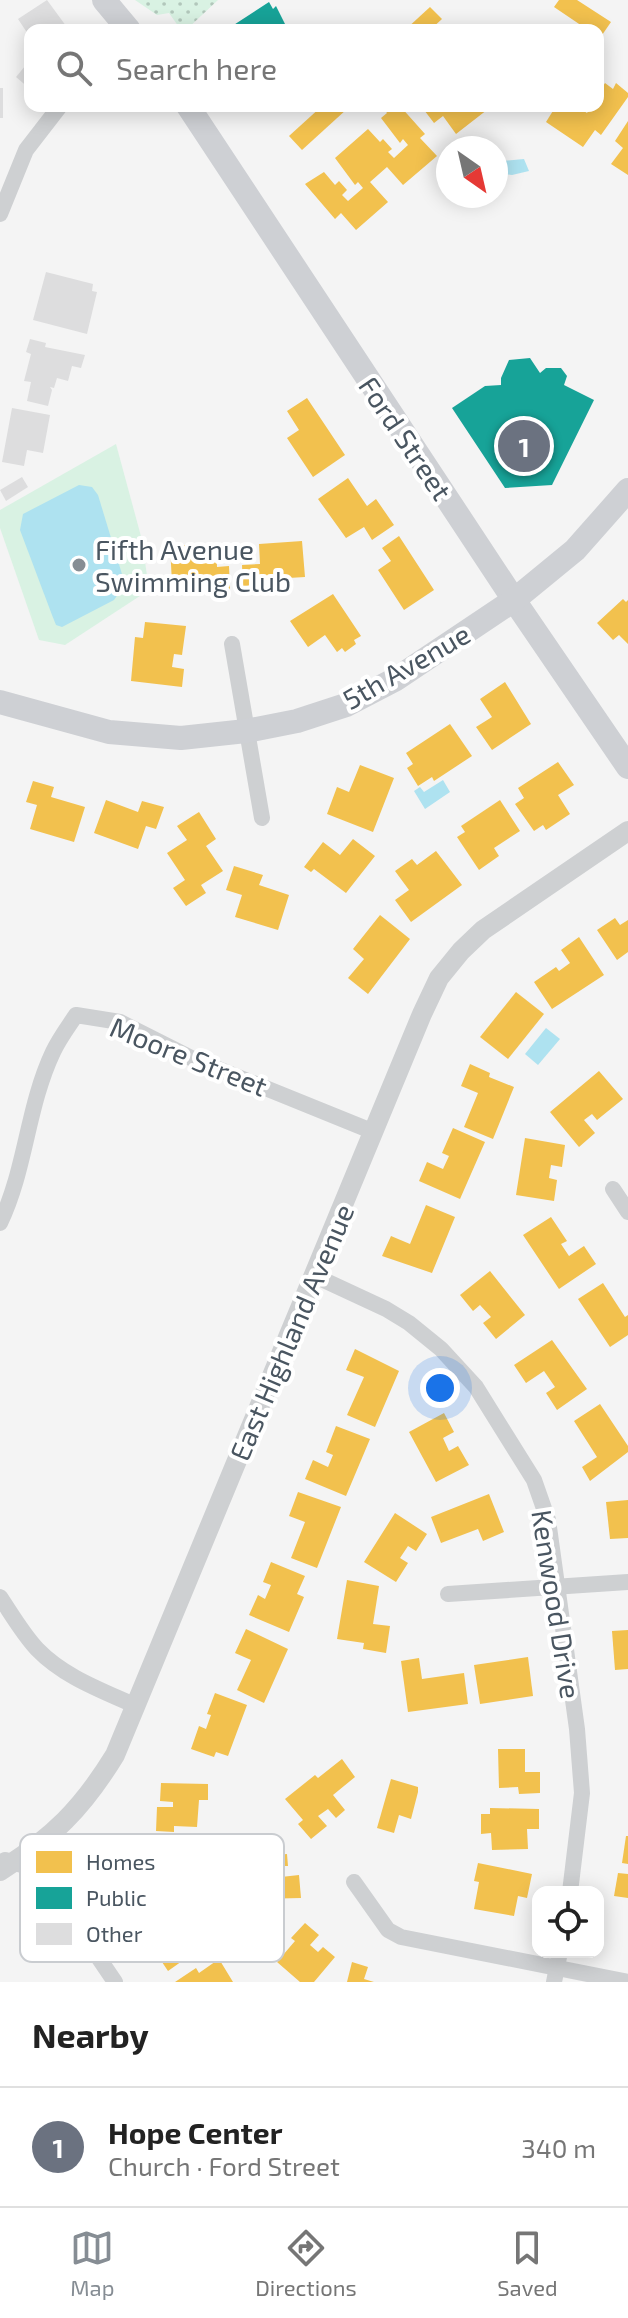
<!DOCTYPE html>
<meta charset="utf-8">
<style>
body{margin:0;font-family:"Exo 2",sans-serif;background:#f2f2f2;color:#222}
.controls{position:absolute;right:24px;bottom:24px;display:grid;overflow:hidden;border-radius:16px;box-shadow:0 4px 20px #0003}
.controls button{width:72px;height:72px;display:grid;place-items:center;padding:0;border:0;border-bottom:2px solid #e0e0e0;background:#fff;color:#222;font:40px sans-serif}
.compass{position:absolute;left:436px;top:136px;width:72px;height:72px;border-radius:50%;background:#fff;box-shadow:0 4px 20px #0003;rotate:146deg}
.you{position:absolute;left:440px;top:1388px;width:28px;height:28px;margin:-20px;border:6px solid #fff;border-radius:50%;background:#1a73e8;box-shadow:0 0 0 12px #1a73e833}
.badge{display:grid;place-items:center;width:52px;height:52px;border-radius:50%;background:#868d94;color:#fff;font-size:26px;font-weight:700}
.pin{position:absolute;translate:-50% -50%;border:4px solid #fff;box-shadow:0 2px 8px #0006}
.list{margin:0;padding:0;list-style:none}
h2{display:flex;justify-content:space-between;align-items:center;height:104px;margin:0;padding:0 32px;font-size:34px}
h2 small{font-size:26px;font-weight:400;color:#767676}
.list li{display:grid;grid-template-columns:52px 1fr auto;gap:24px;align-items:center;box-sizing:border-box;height:120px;padding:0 32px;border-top:2px solid #e0e0e0}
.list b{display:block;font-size:30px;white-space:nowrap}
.list p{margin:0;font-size:26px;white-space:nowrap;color:#767676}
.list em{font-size:26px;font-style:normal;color:#767676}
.icon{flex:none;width:44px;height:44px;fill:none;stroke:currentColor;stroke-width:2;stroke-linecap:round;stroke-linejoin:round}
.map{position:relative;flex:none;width:628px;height:1982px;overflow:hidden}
.search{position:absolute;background:#fff;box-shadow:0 4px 20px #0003;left:24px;right:24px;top:24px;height:88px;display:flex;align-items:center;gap:20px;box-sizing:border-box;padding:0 28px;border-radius:16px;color:#767676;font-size:30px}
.sheet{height:224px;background:#fff}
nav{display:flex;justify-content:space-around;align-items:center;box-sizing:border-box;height:112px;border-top:2px solid #e0e0e0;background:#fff;font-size:22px;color:#767676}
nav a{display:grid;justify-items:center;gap:4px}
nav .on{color:#868d94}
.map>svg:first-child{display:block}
</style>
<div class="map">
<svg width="628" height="1982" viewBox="0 0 628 1982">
<defs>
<pattern id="grass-dots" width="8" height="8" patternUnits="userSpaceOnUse" patternTransform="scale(2)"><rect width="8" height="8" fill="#d9f2e3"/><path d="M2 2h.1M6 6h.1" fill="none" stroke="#b2c7bb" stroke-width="1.8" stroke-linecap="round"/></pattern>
</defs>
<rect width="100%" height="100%" fill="#f4f4f4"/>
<polygon fill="url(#grass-dots)" points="135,0 218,0 186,30 181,30 169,13 157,15"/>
<polygon fill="#d9f2e3" points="116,444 142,540 149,590 65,645 39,640 0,528 0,510"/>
<g fill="#aee2f0">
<polygon points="496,156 502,157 502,161 524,159 529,171 512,175 496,173"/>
<polygon points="79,485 92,487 98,495 125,584 114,600 62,627 56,625 52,615 20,530 23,514"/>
<polygon points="443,780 450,792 425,809 414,791 420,787 424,792"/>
<polygon points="546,1028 560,1039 538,1065 525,1054"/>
</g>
<g fill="#f2c14e">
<polygon points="559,0 577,0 611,22 600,38 598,30 588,30 554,7"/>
<polygon points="430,7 442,19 430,30 405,30"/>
<polygon points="605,83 613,89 616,83 628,93 628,97 601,135 595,130 583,147 546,122 556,106 576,106 587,113 592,106 598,106 598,94"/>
<polygon points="322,106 344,106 347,109 302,150 289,136"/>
<polygon points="387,106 400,106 425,134 420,138 437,156 403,185 387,167 370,182 388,202 356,230 341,213 335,219 305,184 324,172 335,185 339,181 347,190 342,195 348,201 363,188 358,182 355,185 335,158 368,129 380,142 383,139 392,149 388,152 394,158 408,145 403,139 400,143 381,118 387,113 384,109"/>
<polygon points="421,106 492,106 456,134 443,116 434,123"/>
<polygon points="628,121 628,175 611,164 623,148 615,141"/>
<polygon points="307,398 345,455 313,477 287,438 299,430 287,411"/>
<polygon points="348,478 367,506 376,499 394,525 372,540 364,527 346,538 318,499"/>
<polygon points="399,536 434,590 404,610 378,570 391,561 382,548"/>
<polygon points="302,541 305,577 272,579 272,588 243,590 242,565 260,564 259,544"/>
<polygon points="216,544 217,567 229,566 230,590 207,591 206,581 172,583 170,546"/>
<polygon points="333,594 361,636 354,640 356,644 345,652 342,648 337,652 325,635 308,647 290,621"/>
<polygon points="623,599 626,602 628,600 628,644 619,635 613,640 597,623"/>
<polygon points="145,622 186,626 182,655 174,654 172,667 184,669 182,687 131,681 135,637 143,638"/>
<polygon points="505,682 531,724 492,750 476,727 492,717 480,699"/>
<polygon points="450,724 472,756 434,781 432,777 418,786 407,768 413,764 406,753"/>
<polygon points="558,762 574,785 558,795 570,814 546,830 543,825 534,831 515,804 524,798 518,788"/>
<polygon points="360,765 394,778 373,832 327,814 337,787 349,792"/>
<polygon points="33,781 54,787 51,797 85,807 74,842 30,829 37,805 26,802"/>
<polygon points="106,800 138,812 142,801 164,807 156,829 146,826 138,849 94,833"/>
<polygon points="500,800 520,831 494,848 499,856 479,870 457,837 465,832 461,826"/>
<polygon points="199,812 216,839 206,846 223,871 201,885 206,893 186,906 173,888 185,880 167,853 187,840 177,826"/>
<polygon points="353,839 375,856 346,893 314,869 311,872 304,867 323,842 340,855"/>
<polygon points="436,851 462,885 411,922 395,900 409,890 395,871 412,859 417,865"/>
<polygon points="234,866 263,875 259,885 289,895 278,930 235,917 242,895 226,890"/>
<polygon points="380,915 410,939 368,994 348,978 364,959 353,949"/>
<polygon points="615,918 620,925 628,920 628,952 617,960 597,930"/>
<polygon points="579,937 604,975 552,1009 534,982 556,967 559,971 570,963 561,950"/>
<polygon points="516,992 544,1014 508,1059 480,1037"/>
<polygon points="470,1064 490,1073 489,1077 514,1087 493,1139 464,1127 478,1093 461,1086"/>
<polygon points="599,1071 623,1099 597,1120 592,1114 584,1120 595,1133 579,1147 550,1112"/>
<polygon points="453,1128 485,1142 460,1199 419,1181 427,1162 443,1169 449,1156 442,1153"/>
<polygon points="525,1138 565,1145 562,1167 551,1165 549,1178 557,1180 554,1201 516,1195"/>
<polygon points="426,1205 455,1217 432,1273 382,1256 391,1236 410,1244"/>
<polygon points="551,1217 567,1241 561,1244 569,1256 584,1246 596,1264 559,1289 523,1235"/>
<polygon points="490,1271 525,1315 496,1339 483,1323 491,1317 480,1305 473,1311 460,1295"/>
<polygon points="603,1283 625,1317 628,1315 628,1335 610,1347 578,1299"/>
<polygon points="552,1340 587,1389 557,1410 546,1393 555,1387 544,1371 526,1383 514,1365"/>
<polygon points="355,1349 399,1371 375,1427 347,1415 364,1377 346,1370"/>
<polygon points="600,1404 628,1446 628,1452 590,1481 582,1467 597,1457 574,1421"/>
<polygon points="444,1413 454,1432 443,1438 449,1451 458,1446 469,1465 436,1482 409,1432"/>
<polygon points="336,1426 370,1439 346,1496 305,1479 313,1460 328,1467 333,1455 326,1452"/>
<polygon points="298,1492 341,1507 317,1568 291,1558 305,1522 289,1516"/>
<polygon points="489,1494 504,1532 483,1541 478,1529 441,1543 431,1517"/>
<polygon points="628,1500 628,1538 610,1539 606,1502"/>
<polygon points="395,1513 427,1534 416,1551 408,1546 400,1558 408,1563 396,1582 364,1562"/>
<polygon points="271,1562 305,1576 297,1594 304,1597 289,1632 249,1615 258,1595 265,1599 271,1585 263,1582"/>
<polygon points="347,1580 379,1586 373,1624 390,1626 386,1653 363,1649 364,1643 337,1639"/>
<polygon points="246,1629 288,1649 264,1703 237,1690 251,1660 235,1653"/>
<polygon points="628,1630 628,1669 615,1670 612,1631"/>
<polygon points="528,1657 533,1696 480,1704 474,1665"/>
<polygon points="419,1658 422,1679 464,1673 468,1704 408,1712 401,1661"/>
<polygon points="215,1693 247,1705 228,1756 216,1752 214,1757 191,1749 199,1726 206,1729 211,1715 207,1714"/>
<polygon points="498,1749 525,1749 525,1772 540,1772 540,1793 519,1794 518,1787 499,1788"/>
<polygon points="342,1759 355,1777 333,1795 345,1810 336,1818 328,1809 318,1816 327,1826 311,1839 298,1824 303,1820 285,1799 315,1775 318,1778"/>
<polygon points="391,1779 418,1787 418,1792 411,1819 399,1815 394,1833 377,1828"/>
<polygon points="161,1783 208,1784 208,1800 199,1800 197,1827 174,1826 174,1832 156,1831 157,1807 173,1807 173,1802 160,1801"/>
<polygon points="490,1808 539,1809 539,1829 527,1829 528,1849 492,1850 491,1833 481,1834 481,1814 490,1814"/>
<polygon points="626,1836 628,1836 628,1864 622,1863"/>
<polygon points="287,1854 288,1866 285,1866 285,1872 281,1873 281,1877 299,1875 301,1898 258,1899 256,1872 247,1873 246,1857"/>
<polygon points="478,1863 532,1874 527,1898 518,1896 514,1916 474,1909 479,1882 474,1881"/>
<polygon points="618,1873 628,1874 628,1898 614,1896"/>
<polygon points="178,1911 200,1944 183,1956 185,1959 168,1971 156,1953 167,1946 162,1939 156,1943 148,1931"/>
<polygon points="305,1923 319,1935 310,1945 318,1952 323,1947 335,1957 314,1982 300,1982 277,1962 295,1941 291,1938"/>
<polygon points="219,1959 233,1982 175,1982 196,1968 199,1973"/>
<polygon points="352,1962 368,1967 364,1979 374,1982 347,1982"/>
</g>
<g fill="#17a398">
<polygon points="269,2 273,9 276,6 288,30 226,30"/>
<polygon points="530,358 540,373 546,368 561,368 567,376 564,385 594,400 552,485 505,488 452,408 485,386 501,385 501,378 509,360"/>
</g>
<g fill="#ddddde">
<polygon points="47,0 69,30 30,30 30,37 18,19"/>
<polygon points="30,60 30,89 16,77"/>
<rect x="0" y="88" width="3" height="30"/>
<polygon points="46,272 93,284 92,291 97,292 87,334 33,320"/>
<polygon points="30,339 46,343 45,347 85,355 81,368 72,366 68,381 57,378 54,388 50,387 52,390 48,406 27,401 31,382 24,381 31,354 26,352"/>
<polygon points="12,408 50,415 43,453 27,450 24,466 2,462"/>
<polygon points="22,477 28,487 6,501 0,490"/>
</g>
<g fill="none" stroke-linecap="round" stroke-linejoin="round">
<g stroke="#ced0d2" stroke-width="16">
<polyline points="0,214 26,150 60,106"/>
<polyline points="232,644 262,818"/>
<polyline points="613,1189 628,1212"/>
<path d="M0,1223C26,1169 27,1107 53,1052C59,1039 68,1027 76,1015L120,1022L191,1058L374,1132"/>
<polyline points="315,1276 386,1309 409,1323 441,1349 476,1387 534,1480 548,1520 577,1729 582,1793 570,1892"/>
<polyline points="448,1594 628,1582"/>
<path d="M0,1597C12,1615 23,1634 37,1649C64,1677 101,1690 136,1706"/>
<polyline points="5,1860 39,1870 115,1982"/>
<polyline points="354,1882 388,1930 401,1937 628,1982"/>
<polyline points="554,1982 560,1952"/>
</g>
<path stroke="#ced0d2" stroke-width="20" d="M0,1871C53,1837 82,1809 115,1755L422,1014L439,978L461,951L483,930L628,831"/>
<g stroke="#ced0d4" stroke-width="24">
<polyline points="104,0 129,30"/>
<polyline points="188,106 514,600 628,767"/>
<polyline points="0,702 109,732 181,738 246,731 297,721 346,705 396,679 514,600 575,550 628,490"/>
</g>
</g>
<circle fill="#868d94" stroke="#fff" stroke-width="3" cx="79" cy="565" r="8"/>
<g text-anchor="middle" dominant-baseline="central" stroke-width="8" stroke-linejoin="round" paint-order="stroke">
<g font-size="28" fill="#4a5661" stroke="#fff">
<text transform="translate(406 438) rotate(56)">Ford Street</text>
<text transform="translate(406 666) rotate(-30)">5th Avenue</text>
<text transform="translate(189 1056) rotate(22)">Moore Street</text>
<text transform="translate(291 1332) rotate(-67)">East Highland Avenue</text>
<text transform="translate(557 1604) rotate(81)">Kenwood Drive</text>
</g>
<g font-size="28" fill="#4a5661" stroke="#fff" text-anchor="start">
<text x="95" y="549">Fifth Avenue<tspan x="95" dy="32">Swimming Club</tspan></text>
</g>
</g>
<rect x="20" y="1834" width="264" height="128" rx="12" fill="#fff" stroke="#c9ccd0" stroke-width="2"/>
<rect x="36" y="1851" width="36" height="22" fill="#f2c14e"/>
<rect x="36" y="1887" width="36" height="22" fill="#17a398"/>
<rect x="36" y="1923" width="36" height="22" fill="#ddddde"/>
<g font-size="22" fill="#4a5661">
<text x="86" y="1870">Homes</text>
<text x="86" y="1906">Public</text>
<text x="86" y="1942">Other</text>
</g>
</svg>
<div class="controls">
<button><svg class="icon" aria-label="locate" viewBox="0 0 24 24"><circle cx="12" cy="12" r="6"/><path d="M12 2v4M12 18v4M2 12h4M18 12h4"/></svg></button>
</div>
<svg class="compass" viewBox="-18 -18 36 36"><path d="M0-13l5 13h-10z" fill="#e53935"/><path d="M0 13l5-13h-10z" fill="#767676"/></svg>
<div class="you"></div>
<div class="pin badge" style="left:524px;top:446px;background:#6b7280">1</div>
<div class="search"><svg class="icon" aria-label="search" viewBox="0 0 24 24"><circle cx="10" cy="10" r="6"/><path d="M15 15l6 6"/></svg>Search here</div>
</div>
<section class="sheet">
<h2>Nearby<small></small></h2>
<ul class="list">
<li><span class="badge" style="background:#6b7280">1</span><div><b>Hope Center</b><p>Church · Ford Street</p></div><em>340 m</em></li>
</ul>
</section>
<nav>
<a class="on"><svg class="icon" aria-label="map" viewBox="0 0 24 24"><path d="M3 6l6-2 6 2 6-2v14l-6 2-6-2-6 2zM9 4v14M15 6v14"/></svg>Map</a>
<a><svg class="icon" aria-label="directions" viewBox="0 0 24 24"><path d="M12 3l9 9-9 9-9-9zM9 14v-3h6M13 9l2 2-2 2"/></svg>Directions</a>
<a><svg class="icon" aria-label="saved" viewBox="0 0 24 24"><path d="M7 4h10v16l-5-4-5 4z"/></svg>Saved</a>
</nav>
